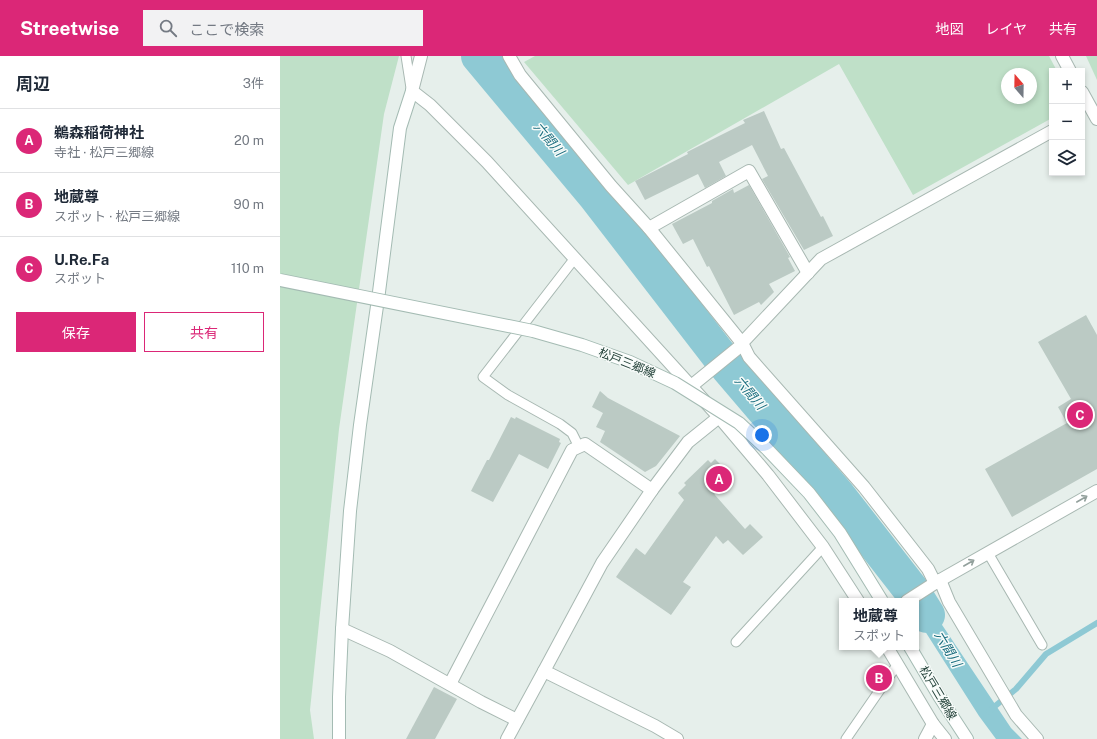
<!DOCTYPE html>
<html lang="ja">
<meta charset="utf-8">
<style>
body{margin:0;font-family:"Public Sans","Noto Sans JP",sans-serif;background:#f2f2f3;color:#1f2937}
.controls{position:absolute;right:12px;top:12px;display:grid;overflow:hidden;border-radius:0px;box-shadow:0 2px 6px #0003}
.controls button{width:36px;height:36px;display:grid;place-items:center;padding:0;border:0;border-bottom:1px solid #e0e1e3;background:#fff;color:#1f2937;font:20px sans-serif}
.compass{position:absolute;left:721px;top:12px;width:36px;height:36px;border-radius:50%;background:#fff;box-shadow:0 2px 6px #0003;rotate:340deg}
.you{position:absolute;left:482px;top:379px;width:14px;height:14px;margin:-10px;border:3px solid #fff;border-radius:50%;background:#1a73e8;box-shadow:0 0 0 6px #1a73e833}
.badge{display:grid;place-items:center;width:26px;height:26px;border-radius:50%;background:#db2777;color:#fff;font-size:13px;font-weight:700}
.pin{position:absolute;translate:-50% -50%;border:2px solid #fff;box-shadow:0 1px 4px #0006}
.popup{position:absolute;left:559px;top:542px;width:80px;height:52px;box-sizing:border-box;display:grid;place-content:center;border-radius:0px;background:#fff;filter:drop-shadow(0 1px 3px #0005);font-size:13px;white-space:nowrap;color:#747a83}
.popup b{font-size:15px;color:#1f2937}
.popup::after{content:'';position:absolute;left:50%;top:100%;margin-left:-8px;border:8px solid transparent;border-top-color:#fff}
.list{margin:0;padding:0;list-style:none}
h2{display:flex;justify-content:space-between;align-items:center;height:52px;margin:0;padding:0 16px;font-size:17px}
h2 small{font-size:13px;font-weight:400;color:#747a83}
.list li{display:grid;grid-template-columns:26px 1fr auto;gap:12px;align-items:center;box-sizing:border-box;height:64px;padding:0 16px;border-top:1px solid #e0e1e3}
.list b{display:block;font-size:15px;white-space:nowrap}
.list p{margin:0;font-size:13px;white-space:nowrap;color:#747a83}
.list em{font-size:13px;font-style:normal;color:#747a83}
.actions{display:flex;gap:8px;padding:12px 16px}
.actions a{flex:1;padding:9px 0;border:1px solid #db2777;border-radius:0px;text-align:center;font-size:14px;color:#db2777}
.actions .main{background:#db2777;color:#fff}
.icon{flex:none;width:22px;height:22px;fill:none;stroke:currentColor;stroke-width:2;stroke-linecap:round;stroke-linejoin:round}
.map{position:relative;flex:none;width:817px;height:683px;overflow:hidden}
header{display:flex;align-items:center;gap:24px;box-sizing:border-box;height:56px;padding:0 20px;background:#db2777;color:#fff}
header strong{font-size:19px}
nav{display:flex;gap:22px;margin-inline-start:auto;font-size:14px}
.search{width:280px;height:36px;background:#f2f2f3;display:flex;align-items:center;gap:10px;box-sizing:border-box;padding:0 14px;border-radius:0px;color:#747a83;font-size:15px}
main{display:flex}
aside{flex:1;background:#fff}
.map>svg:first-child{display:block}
</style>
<header>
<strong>Streetwise</strong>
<div class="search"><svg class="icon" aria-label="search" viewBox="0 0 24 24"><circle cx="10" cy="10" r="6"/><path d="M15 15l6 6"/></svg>ここで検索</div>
<nav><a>地図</a><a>レイヤ</a><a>共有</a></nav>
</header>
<main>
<aside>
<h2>周辺<small>3件</small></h2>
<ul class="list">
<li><span class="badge">A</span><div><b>鵜森稲荷神社</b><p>寺社 · 松戸三郷線</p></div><em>20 m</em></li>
<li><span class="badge">B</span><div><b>地蔵尊</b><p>スポット · 松戸三郷線</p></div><em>90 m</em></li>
<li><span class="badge">C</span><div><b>U.Re.Fa</b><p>スポット</p></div><em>110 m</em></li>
</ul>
<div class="actions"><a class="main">保存</a><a>共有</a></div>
</aside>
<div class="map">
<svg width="817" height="683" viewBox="0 0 817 683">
<rect width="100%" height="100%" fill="#e6efeb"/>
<g fill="#bfe0c8" fill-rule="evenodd">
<polygon points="0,0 119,0 104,58 59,373 30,654 34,683 0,683"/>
<path d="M255,0H769L777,15H772V62L633,139L559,8L348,129L244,6ZM727,18H751V42H727Z"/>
<polygon points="806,0 817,0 817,24"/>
</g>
<polygon fill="#8ec9d4" points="626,515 731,672 742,683 716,683 699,660 636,561 636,545 625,545 611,524"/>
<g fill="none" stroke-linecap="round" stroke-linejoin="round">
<polyline stroke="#8ec9d4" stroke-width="6" points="709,655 736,633 766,598 817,567"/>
<polyline stroke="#8ec9d4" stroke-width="36" points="199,0 316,140 448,311 558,440 632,535 647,559"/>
</g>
<g fill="#bbcac4">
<polygon points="484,55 501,93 504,92 541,161 543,160 553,180 524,194 482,123 488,120 472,89 439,106 446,120 425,132 418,118 365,144 355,125 408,98 407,96 465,67 463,64"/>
<polygon points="469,129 510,201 508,202 515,215 489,228 494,236 481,249 479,246 454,259 429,210 427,211 413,183 403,188 392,168 432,147 432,145 453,133 454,137"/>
<polygon points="806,259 817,279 817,413 732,461 705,413 787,367 778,351 791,343 758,286"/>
<polygon points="320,335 328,342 400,380 376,410 365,416 320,386 325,375 316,371 323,357 312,351"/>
<polygon points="231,361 235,363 236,361 280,383 279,386 281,387 268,413 239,398 213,446 191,435 207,404 209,404"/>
<polygon points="435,403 449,417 446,420 449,423 434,437 435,439 465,473 470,468 483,481 463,499 448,484 443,488 436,480 403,526 411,531 391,559 336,521 356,492 365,499 404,444 398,437 406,429 404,427 428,404 431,407"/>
<polygon points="154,631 177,643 155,683 126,683"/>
</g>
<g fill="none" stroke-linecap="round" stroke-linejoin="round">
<defs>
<g id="lane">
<polyline points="126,0 131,32"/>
<polyline points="295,202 203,321 228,339 280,368 292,377 299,391"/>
<polyline points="708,497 762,589"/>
<polyline points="456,586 543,491"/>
<polyline points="566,683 617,609"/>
</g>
<g id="street">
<polyline points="141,0 132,35 150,49 207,106 439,361 488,419 543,491 578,545"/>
<polyline points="229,0 240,19 331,130 369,172 462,287 458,292 410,331"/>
<polyline points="782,0 790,15"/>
<polyline points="802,36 817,63"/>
<polyline points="369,172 469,115 528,217"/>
<polyline points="660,524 669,546 736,659 757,683"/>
<polyline points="655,527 648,513 584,431 469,301 462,287 541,203 772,75"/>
<polyline points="627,545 655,527 817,435"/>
<polyline points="62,573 110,595 201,646 237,664"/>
<polyline points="607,591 653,668 665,683"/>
<polyline points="170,628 292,394 305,388 372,434"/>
<polyline points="227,683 264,615"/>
<polyline points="397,683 375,670 264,615 322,507 372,434 408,386 439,361"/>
<polyline points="645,683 653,668"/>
</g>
<g id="secondary">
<polyline points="630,591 659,640 687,683"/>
<polyline points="59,683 59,641 62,573 70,455 80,369 99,236 120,72 132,35"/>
</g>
</defs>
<use href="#lane" stroke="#a8b8b2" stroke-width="11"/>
<use href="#street" stroke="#a8b8b2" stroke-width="14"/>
<use href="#secondary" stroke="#a4bbb3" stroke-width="14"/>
<use href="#lane" stroke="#fff" stroke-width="9"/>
<use href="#street" stroke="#fff" stroke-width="12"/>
<use href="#secondary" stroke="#fff" stroke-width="12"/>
<defs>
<polyline id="secondary-bridge" points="0,224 253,275 302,289 350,306 395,327 459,367 486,392 529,437 560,477 602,545"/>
</defs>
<use href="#secondary-bridge" stroke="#a4bbb3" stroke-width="14" stroke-linecap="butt"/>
<use href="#secondary-bridge" stroke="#fff" stroke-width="12"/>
</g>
<defs><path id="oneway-shaft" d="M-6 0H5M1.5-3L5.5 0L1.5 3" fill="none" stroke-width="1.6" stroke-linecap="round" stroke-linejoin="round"/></defs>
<g stroke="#92a09c">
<use href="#oneway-shaft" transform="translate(802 443) rotate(-30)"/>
<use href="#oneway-shaft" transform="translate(689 507) rotate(-30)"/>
</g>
<g text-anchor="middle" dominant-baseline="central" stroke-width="3" stroke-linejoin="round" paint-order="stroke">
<g font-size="12" fill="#24423a" stroke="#f7fbf9">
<text transform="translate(347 307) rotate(22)">松戸三郷線</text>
<text transform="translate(658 637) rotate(59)">松戸三郷線</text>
</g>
<g font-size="13" font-style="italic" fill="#1c6f80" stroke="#f7fbf9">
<text transform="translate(269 83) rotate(50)">六間川</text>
<text transform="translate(470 337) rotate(50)">六間川</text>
<text transform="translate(668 593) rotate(59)">六間川</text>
</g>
</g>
</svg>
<div class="controls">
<button>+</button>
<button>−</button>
<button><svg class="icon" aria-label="layers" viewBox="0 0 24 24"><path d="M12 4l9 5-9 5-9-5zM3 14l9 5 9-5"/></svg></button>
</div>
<svg class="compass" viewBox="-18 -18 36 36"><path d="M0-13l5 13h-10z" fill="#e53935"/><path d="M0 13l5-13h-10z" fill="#747a83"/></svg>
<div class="you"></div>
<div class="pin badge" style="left:439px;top:423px">A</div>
<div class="pin badge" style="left:599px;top:622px">B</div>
<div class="popup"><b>地蔵尊</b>スポット</div>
<div class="pin badge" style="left:800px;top:359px">C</div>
</div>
</main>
